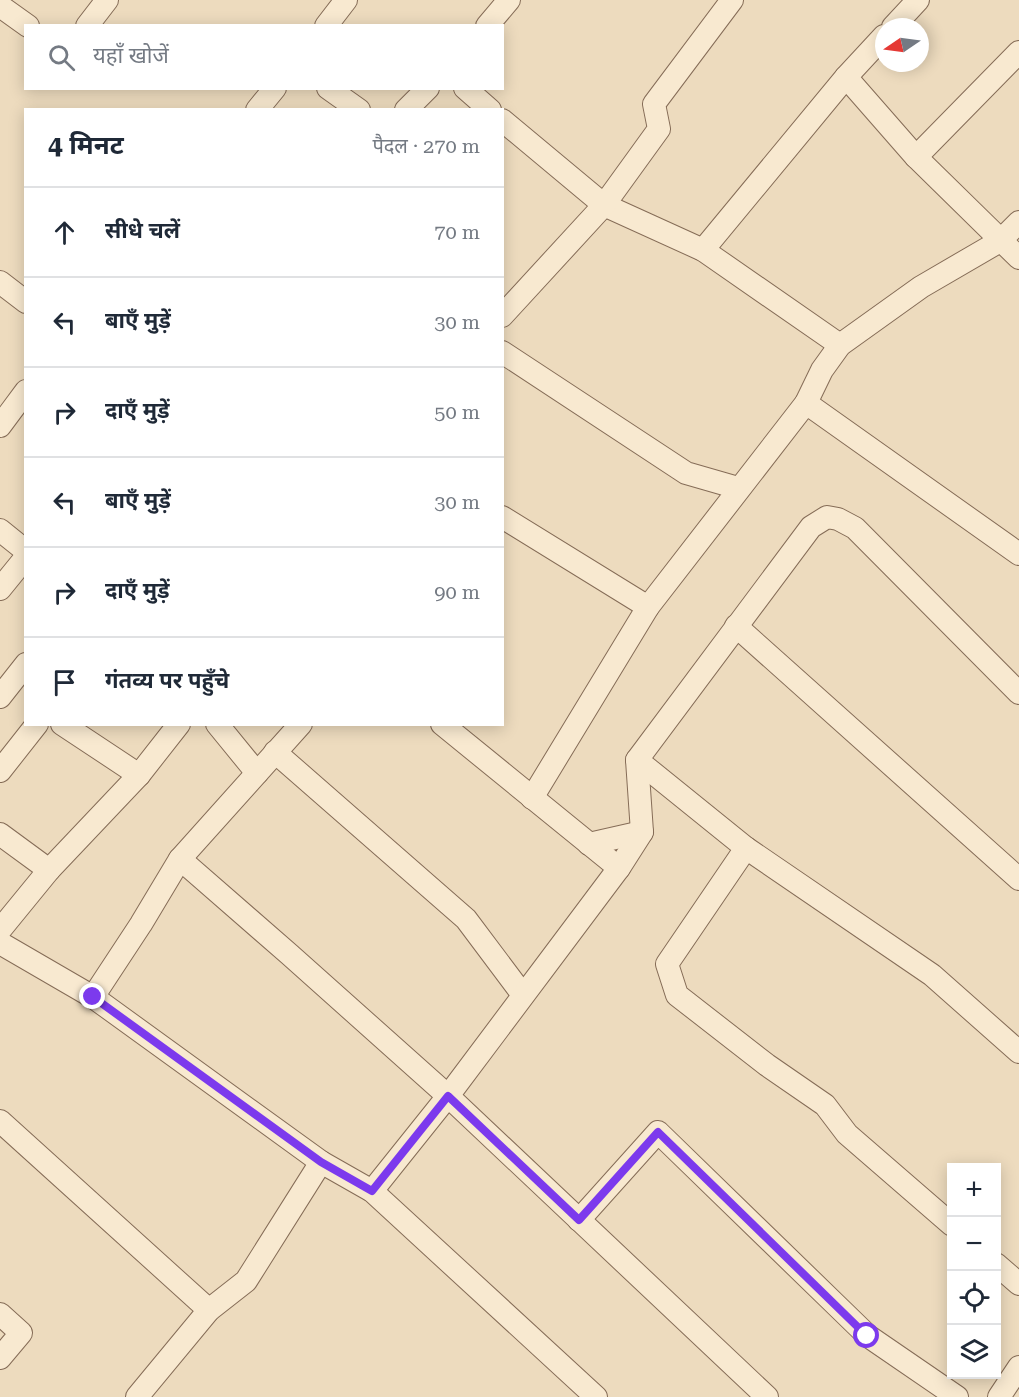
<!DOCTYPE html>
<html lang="hi">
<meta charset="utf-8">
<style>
body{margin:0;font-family:"Roboto Serif","Noto Sans Devanagari",serif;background:#f6f6f7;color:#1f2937}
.controls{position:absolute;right:18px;bottom:18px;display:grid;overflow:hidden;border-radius:0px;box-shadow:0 3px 15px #0003}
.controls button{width:54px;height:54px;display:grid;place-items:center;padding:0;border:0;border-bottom:2px solid #e0e1e3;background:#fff;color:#1f2937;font:30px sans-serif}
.compass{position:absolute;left:875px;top:18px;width:54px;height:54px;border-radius:50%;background:#fff;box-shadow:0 3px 15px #0003;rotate:257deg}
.stop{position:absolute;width:18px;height:18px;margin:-14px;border:4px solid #7c3aed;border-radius:50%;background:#fff}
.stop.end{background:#7c3aed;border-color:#fff;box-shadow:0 2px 6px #0008}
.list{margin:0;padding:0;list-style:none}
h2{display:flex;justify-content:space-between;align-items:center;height:78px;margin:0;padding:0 24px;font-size:26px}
h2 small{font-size:20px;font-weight:400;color:#747a83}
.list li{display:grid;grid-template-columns:39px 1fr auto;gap:18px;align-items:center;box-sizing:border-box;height:90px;padding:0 24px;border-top:2px solid #e0e1e3}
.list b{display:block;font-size:22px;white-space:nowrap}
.list em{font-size:20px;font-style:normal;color:#747a83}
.icon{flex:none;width:33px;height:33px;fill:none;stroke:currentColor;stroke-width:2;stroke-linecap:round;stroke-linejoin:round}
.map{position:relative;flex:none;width:1019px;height:1397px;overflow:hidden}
.search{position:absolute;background:#fff;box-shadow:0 3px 15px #0003;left:24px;top:24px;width:480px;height:66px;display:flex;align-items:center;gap:15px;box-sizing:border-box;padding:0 21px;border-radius:0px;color:#747a83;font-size:22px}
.panel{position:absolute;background:#fff;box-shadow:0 3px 15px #0003;left:24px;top:108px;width:480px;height:618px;border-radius:0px}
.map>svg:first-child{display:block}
</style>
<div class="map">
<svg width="1019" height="1397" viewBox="0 0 1019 1397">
<rect width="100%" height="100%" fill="#eddbbe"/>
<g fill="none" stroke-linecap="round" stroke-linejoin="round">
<defs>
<g id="minor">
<polyline points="0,6 28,26"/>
<polyline points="87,26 107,0"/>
<polyline points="326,26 346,0"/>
<polyline points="487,26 509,0"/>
<polyline points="893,27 918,0"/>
<polyline points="846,77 916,157 1019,258"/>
<polyline points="328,88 359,110"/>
<polyline points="465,88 490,110"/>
<polyline points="257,110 275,88"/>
<polyline points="406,110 428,88"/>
<polyline points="502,120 604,205 703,250 840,345"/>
<polyline points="916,157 1019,52"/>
<polyline points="703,250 846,77 884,36"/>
<polyline points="0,282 26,302"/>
<polyline points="502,316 604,205 659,129 654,104 732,0"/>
<polyline points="502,352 686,473 738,488"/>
<polyline points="806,403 822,370 840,345 921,287 1000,241 1019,222"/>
<polyline points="0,426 26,391"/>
<polyline points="502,517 648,607"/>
<polyline points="0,530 26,551"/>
<polyline points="0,589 26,557"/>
<polyline points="736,626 1019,879"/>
<polyline points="0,697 26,664"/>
<polyline points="62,724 139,775"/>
<polyline points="217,724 257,773"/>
<polyline points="275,752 466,919 523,995"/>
<polyline points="637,760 746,848 932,975 1019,1052"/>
<polyline points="0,771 37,724"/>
<polyline points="532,798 648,607 806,403 1019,554"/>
<polyline points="0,834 49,870 139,775 179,724"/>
<polyline points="589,844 642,832"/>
<polyline points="746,848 667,964 677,995 767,1065 825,1105 847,1134 952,1225"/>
<polyline points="180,859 289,954 448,1096 767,1397"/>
<polyline points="619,868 642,832 637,760 811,527 827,517 838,519 855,528 1019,693"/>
<polyline points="0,930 49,870"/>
<polyline points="0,943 93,997 141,924 180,859 301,724"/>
<polyline points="93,997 321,1162 372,1191 596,1397"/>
<polyline points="0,1121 209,1310"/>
<polyline points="372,1191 448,1096 619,868 442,724"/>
<polyline points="579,1220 658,1132 868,1336 957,1397"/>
<polyline points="996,1264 1019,1284"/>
<polyline points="0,1314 21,1333 0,1358"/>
<polyline points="137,1397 209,1310 246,1281 321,1162"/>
<polyline points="999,1397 1019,1367"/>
</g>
</defs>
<use href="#minor" stroke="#856c57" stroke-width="24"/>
<use href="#minor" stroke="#f8e9d0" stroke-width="22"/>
</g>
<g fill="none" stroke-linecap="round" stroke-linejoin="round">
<polyline stroke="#7c3aed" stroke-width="8" points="93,997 321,1162 372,1191 448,1096 579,1220 658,1132 867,1336"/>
</g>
</svg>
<div class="controls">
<button>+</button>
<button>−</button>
<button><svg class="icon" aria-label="locate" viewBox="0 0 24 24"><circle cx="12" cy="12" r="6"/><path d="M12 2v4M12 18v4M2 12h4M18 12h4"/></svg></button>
<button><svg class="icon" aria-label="layers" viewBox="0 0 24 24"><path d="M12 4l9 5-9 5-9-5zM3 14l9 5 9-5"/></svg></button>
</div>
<svg class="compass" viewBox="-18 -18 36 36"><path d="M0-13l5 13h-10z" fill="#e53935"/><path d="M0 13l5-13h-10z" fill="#747a83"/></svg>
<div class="stop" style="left:867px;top:1336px"></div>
<div class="stop end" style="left:93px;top:997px"></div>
<div class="search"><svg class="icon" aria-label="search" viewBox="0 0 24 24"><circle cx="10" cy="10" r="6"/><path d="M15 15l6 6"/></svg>यहाँ खोजें</div>
<section class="panel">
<h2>4 मिनट<small>पैदल · 270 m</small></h2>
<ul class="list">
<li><svg class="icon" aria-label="ahead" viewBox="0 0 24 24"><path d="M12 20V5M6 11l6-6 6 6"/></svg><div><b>सीधे चलें</b></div><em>70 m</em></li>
<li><svg class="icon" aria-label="left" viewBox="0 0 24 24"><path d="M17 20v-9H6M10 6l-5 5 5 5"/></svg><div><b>बाएँ मुड़ें</b></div><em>30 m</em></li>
<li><svg class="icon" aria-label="right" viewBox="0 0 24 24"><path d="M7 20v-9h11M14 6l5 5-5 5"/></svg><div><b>दाएँ मुड़ें</b></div><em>50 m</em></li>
<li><svg class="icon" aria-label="left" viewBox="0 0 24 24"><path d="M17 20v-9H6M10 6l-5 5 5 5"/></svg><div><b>बाएँ मुड़ें</b></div><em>30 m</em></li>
<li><svg class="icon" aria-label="right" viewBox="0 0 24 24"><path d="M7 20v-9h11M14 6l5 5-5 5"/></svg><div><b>दाएँ मुड़ें</b></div><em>90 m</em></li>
<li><svg class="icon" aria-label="arrive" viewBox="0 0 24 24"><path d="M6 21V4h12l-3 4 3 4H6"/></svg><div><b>गंतव्य पर पहुँचे</b></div></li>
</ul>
</section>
</div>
